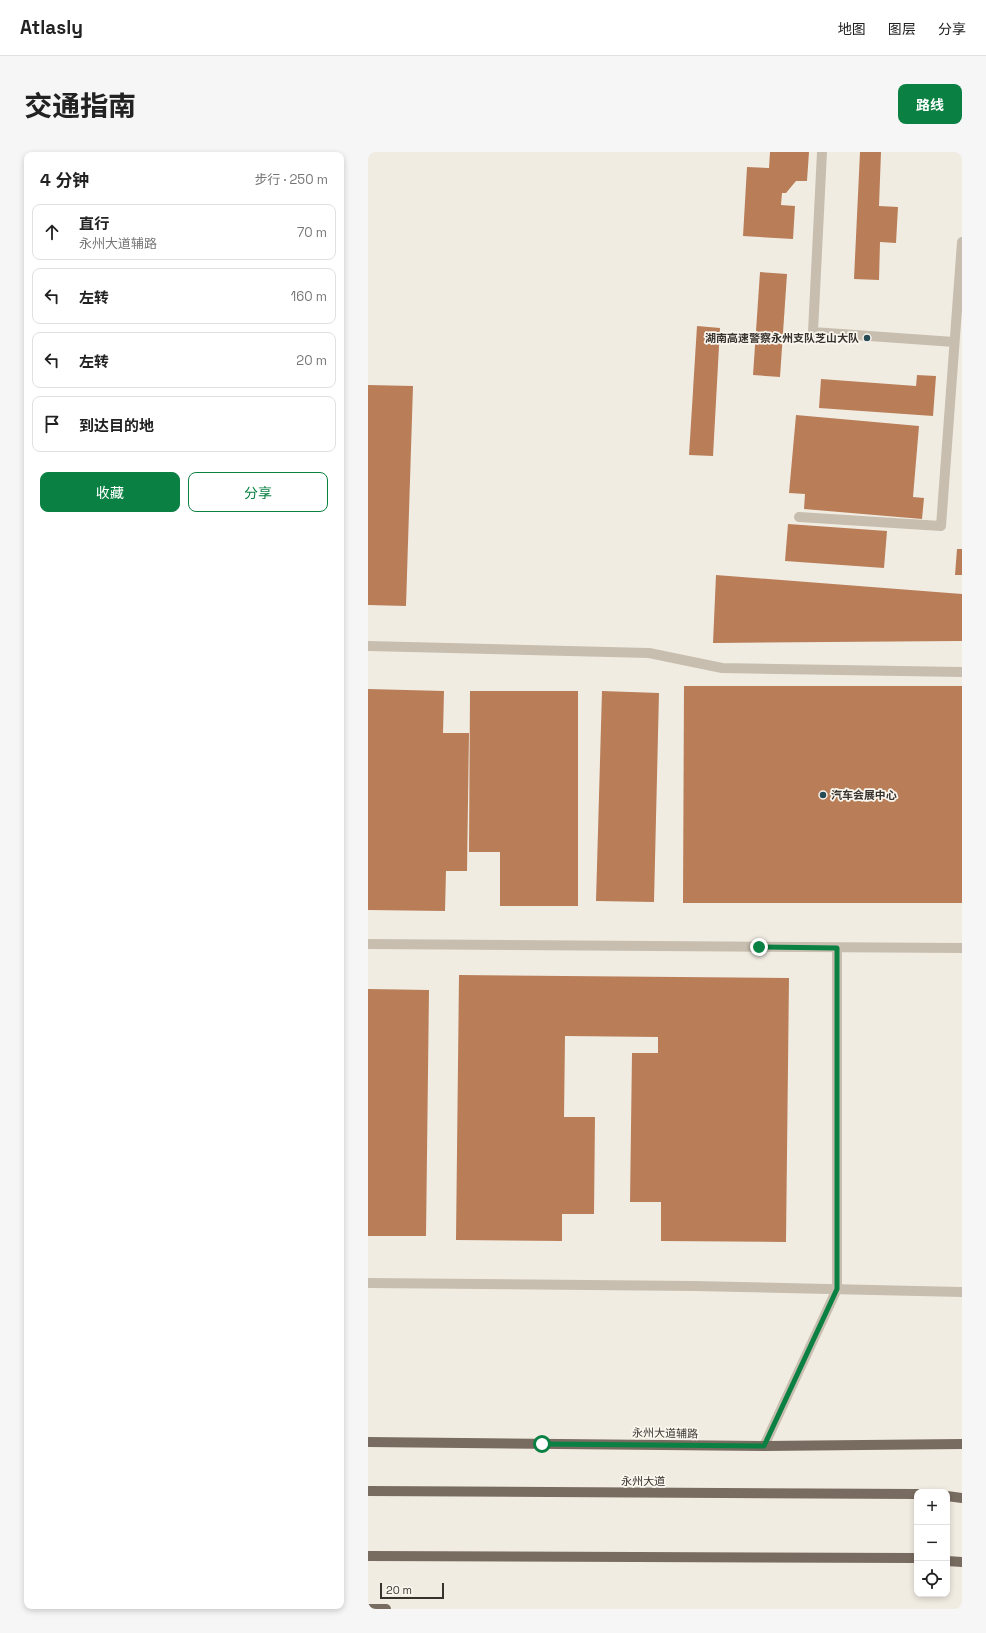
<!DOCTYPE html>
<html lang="zh">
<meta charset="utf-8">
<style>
body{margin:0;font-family:"Space Grotesk","Noto Sans SC",sans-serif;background:#f6f6f6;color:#222}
.controls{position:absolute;right:12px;bottom:12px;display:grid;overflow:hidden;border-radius:8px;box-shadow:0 2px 6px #0003}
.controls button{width:36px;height:36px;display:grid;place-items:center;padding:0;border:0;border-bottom:1px solid #e0e0e0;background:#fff;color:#222;font:20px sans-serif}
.scale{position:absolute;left:12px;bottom:10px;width:64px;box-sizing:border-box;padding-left:4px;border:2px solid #38322c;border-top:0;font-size:11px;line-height:14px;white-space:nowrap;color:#38322c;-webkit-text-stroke:3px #f9f6ee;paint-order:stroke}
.stop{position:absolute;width:12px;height:12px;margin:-9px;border:3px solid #0b8043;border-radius:50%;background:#fff}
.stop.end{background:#0b8043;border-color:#fff;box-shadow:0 1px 4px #0008}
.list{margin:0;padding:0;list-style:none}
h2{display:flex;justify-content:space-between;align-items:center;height:52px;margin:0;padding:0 16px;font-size:17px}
h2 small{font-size:13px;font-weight:400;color:#767676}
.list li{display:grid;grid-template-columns:26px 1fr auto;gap:12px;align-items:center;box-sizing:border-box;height:56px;margin:0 8px 8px;padding:0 8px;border:1px solid #e0e0e0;border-radius:8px}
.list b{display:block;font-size:15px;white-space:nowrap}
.list p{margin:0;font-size:13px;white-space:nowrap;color:#767676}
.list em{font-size:13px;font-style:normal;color:#767676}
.actions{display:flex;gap:8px;padding:12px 16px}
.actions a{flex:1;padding:9px 0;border:1px solid #0b8043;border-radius:8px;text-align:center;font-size:14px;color:#0b8043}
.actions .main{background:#0b8043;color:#fff}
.icon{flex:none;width:22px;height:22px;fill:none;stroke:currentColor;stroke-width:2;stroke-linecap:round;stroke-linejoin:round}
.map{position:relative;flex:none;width:594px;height:1457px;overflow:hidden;border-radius:8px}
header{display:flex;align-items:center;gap:24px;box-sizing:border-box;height:56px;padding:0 20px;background:#fff;border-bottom:1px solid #e0e0e0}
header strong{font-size:19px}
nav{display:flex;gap:22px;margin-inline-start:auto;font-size:14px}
.intro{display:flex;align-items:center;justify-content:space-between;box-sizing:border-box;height:96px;padding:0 24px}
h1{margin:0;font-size:28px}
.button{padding:10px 18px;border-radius:8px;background:#0b8043;color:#fff;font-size:14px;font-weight:700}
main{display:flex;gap:24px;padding:0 24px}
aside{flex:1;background:#fff;border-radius:8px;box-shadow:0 2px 6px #0003}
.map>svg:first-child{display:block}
</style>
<header>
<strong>Atlasly</strong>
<nav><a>地图</a><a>图层</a><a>分享</a></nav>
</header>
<div class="intro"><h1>交通指南</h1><a class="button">路线</a></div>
<main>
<aside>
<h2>4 分钟<small>步行 · 250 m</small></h2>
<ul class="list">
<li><svg class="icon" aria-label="ahead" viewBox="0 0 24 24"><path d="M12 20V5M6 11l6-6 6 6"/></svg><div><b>直行</b><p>永州大道辅路</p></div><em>70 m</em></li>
<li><svg class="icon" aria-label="left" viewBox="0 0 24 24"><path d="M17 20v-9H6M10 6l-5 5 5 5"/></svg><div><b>左转</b></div><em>160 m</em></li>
<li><svg class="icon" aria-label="left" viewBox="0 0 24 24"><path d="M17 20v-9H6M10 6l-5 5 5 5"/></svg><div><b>左转</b></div><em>20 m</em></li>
<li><svg class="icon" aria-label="arrive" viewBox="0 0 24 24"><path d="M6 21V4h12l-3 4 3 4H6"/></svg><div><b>到达目的地</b></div></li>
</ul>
<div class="actions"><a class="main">收藏</a><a>分享</a></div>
</aside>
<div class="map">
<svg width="594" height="1457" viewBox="0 0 594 1457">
<rect width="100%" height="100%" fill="#f1ece2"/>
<g fill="#b97e58">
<polygon points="402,0 441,0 439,29 428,29 418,41 414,41 413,53 427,54 425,87 375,84 379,15 401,16"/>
<polygon points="492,0 513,0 511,54 530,55 528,91 512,90 511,128 486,127"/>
<polygon points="392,120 419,122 412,225 385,223"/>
<polygon points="329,174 352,176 345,304 321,303"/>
<polygon points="549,223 568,224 565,264 451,256 453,227 548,234"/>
<polygon points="0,233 45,234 38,454 0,453"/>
<polygon points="428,263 551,274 545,345 556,346 554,367 436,357 437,342 421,341"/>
<polygon points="420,372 519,379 516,416 417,409"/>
<polygon points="589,397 594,397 594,423 587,423"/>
<polygon points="348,423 594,442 594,489 345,491"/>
<polygon points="316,534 594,534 594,751 315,751"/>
<polygon points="0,537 76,539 75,581 101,581 99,719 78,719 77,759 0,758"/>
<polygon points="102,539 210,539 210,754 132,754 132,700 101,700"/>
<polygon points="234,539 291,541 286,750 228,749"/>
<polygon points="91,823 421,826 418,1090 293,1089 293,1050 262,1050 264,901 290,901 290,885 197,884 196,965 227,965 226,1062 194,1062 194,1089 88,1088"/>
<polygon points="0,837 61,838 58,1084 0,1084"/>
</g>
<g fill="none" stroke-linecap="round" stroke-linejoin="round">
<g stroke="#c8beaf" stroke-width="10">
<polyline points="454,0 445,180 586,190"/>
<polyline points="431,365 573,374 594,90"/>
<polyline points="0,494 281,501 354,516 594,520"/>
<polyline points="0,792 594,796"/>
<polyline points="0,1131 326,1134 594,1140"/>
<polyline points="396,1294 469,1137 469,796"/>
</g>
<g stroke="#786b5f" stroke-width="10">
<polyline points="0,1290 396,1294 594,1292"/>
<polyline points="0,1339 549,1342"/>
<polyline points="579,1344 594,1346"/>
<polyline points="0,1404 549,1406"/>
<polyline points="579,1409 594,1410"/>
<polyline points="0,1457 18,1457"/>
</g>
</g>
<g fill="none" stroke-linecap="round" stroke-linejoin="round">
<polyline stroke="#0b8043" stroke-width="5" points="174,1292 396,1294 469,1137 469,796 391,795"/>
</g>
<g fill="#264b55" stroke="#f9f6ee" stroke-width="1.5">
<circle cx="499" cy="186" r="4"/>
<circle cx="455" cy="643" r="4"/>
</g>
<g text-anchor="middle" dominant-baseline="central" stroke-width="3.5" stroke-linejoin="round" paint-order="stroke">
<g font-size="11" font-weight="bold" fill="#38322c" stroke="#f9f6ee" text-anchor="end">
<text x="491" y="186">湖南高速警察永州支队芝山大队</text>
<text x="463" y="643" text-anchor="start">汽车会展中心</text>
</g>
<g font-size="11" fill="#38322c" stroke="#f9f6ee">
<text transform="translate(297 1281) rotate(1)">永州大道辅路</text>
<text x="275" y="1329">永州大道</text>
</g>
</g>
</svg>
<div class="controls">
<button>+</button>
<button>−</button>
<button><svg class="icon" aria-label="locate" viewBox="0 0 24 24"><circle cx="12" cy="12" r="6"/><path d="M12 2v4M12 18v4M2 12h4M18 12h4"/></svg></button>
</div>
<div class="scale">20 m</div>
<div class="stop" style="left:174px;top:1292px"></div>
<div class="stop end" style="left:391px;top:795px"></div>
</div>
</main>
